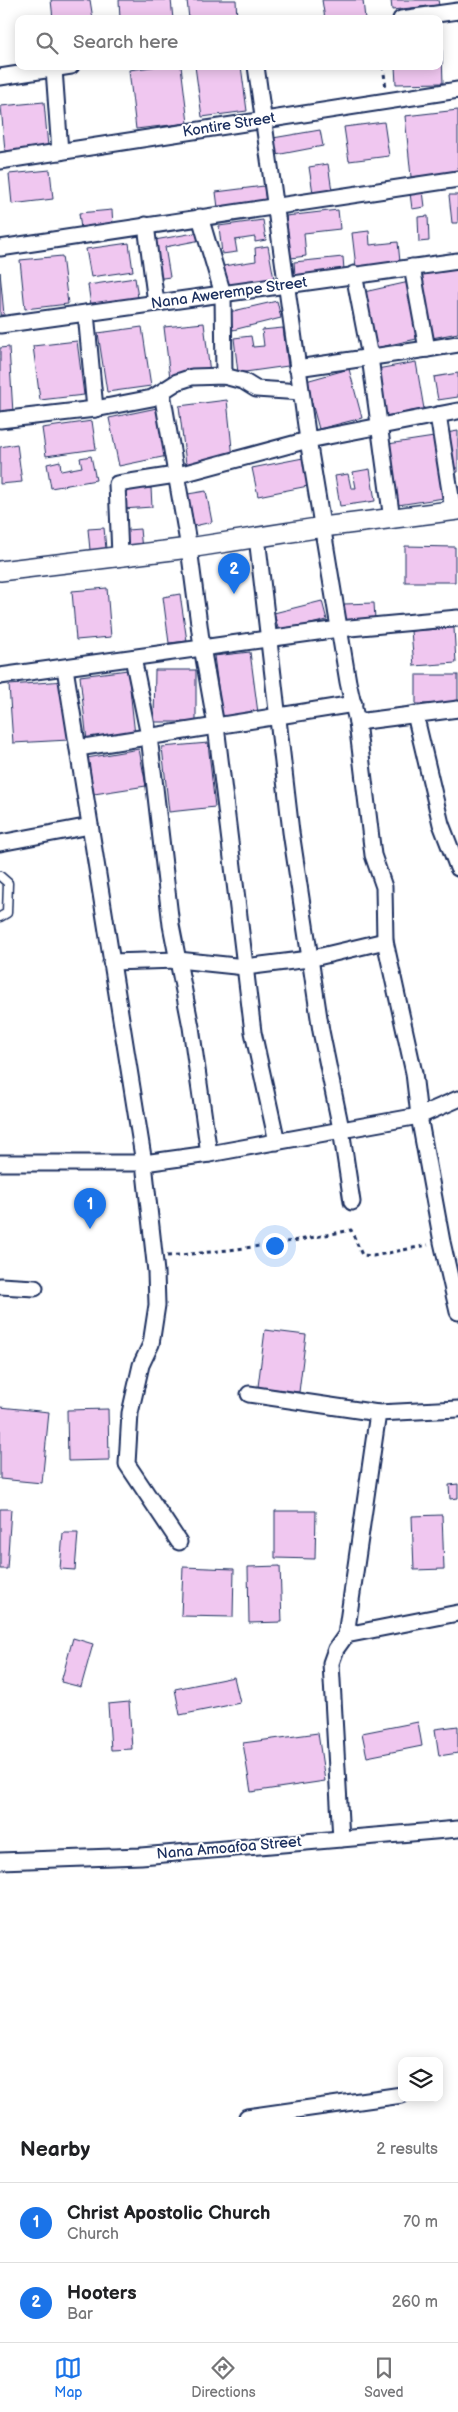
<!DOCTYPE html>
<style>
body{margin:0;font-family:"Balsamiq Sans",sans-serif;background:#f2f2f2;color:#202124}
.controls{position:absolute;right:15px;bottom:15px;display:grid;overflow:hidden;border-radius:10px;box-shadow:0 2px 12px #0003}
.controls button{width:45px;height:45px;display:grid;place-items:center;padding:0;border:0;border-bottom:1px solid #e0e0e0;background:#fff;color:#202124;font:25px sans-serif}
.you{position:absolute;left:274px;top:1245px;width:18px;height:18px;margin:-12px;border:4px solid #fff;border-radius:50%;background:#1a73e8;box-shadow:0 0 0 8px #1a73e833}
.badge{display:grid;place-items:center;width:32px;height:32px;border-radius:50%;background:#1a73e8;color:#fff;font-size:16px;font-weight:700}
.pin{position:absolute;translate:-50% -41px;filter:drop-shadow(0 1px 2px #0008)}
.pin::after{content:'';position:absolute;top:26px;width:18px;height:15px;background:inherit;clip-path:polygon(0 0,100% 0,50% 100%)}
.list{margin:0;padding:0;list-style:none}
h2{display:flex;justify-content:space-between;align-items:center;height:65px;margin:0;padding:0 20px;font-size:21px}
h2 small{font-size:16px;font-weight:400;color:#757577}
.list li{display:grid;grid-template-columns:32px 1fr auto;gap:15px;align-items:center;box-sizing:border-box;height:80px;padding:0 20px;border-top:1px solid #e0e0e0}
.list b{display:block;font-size:19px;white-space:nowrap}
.list p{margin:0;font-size:16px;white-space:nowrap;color:#757577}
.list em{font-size:16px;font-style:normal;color:#757577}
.icon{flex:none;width:28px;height:28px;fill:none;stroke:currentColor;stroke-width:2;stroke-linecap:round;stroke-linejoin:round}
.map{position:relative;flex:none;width:458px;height:2117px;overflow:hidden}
.search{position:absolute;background:#fff;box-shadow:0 2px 12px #0003;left:15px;right:15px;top:15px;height:55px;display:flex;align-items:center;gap:12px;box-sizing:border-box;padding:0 18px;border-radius:10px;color:#757577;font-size:19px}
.sheet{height:225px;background:#fff}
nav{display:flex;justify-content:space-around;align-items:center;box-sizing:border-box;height:70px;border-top:1px solid #e0e0e0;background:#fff;font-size:14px;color:#757577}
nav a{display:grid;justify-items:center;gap:2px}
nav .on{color:#1a73e8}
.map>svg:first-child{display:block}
</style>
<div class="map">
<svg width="458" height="2117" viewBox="0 0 458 2117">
<rect width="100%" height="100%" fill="#fff"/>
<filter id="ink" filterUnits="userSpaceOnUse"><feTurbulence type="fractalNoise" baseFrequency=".02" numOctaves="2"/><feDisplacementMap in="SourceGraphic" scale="10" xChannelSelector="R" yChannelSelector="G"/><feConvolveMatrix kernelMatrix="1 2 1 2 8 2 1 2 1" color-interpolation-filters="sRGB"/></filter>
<g filter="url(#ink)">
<g fill="#f0c7f0" stroke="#1b2f5e">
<polygon points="51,0 90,0 93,19 53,19"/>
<polygon points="119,0 171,0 173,19 120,19"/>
<polygon points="187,0 236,0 237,19 189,19"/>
<polygon points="322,0 363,0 365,19 325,19"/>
<polygon points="391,0 438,0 439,5 392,10"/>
<polygon points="439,28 441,28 443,83 396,84 395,66 439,66"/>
<polygon points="159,66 181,66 188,123 136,129 129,70"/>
<polygon points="195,66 241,66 247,111 202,117"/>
<polygon points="44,102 48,147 5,151 1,106"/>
<polygon points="458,110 458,172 411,177 405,116"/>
<polygon points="384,122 389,156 349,161 344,127"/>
<polygon points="320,130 323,146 276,155 273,138"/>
<polygon points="328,164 332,191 313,193 309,167"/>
<polygon points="50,170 53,199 12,204 9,174"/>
<polygon points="264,186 266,202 218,208 216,192"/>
<polygon points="423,191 425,207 412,209 410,193"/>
<polygon points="449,195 458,195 458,223 452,223"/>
<polygon points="112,210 113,226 81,229 79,213"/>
<polygon points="338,210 340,229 304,233 306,256 291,258 286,216"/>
<polygon points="428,216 429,241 419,242 418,217"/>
<polygon points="263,220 266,240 255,242 255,237 235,240 237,252 222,254 219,226"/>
<polygon points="369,231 370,245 398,242 400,262 356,267 352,233"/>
<polygon points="200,232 201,240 165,247 170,277 156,279 149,241"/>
<polygon points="129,243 133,271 91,277 86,249"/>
<polygon points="268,246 274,279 226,288 223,266 256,261 255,248"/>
<polygon points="62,256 68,304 25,309 20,260"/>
<polygon points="343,257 344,270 295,275 294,262"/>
<polygon points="458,267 458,333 432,338 418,275"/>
<polygon points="0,272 4,315 0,315"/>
<polygon points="135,278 138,298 91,305 88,285"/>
<polygon points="409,282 421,338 376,348 364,292"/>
<polygon points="277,301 281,318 233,330 229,312"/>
<polygon points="204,323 210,373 170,378 164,327"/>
<polygon points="142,327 151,386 107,392 98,333"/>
<polygon points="283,328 288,366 238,373 234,338 251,336 253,347 264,346 262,330"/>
<polygon points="77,341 84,395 40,400 33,346"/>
<polygon points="9,347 13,413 0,414 0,348"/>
<polygon points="416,362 424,409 385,416 377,369"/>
<polygon points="349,369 362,418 319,429 306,381"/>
<polygon points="458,373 458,397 438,400 434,377"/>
<polygon points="227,400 233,458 186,464 179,406"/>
<polygon points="157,408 167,456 119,466 109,418"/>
<polygon points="92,421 96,449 46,456 42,428"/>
<polygon points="458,431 458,472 451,473 446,433"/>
<polygon points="434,437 444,498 398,505 388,444"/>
<polygon points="17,444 22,482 0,484 0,447"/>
<polygon points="91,456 96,480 51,488 47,464 60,461 61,471 82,467 80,458"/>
<polygon points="303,458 308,486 258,496 252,468"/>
<polygon points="370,469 375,501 340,506 335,476 348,474 351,488 356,488 353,472"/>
<polygon points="151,488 152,507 123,509 122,489"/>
<polygon points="206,491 212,522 194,526 188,494"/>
<polygon points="104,528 106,549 90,550 88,529"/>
<polygon points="140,529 142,550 128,551 127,530"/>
<polygon points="405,546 455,547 455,582 405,582"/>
<polygon points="107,588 111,637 76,640 72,591"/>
<polygon points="180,594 187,641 169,643 163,597"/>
<polygon points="322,601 327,620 279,632 274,613"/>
<polygon points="374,603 375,619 345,620 344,604"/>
<polygon points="454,628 456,663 414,666 411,631"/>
<polygon points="250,652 258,713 222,717 214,656"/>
<polygon points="128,670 135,735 87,741 80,676"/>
<polygon points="155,670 196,670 196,722 154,722"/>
<rect x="416" y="675" width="42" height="29"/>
<polygon points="65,681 69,740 13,743 9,685"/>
<polygon points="208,743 215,807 169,812 162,747"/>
<polygon points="139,749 146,786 94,794 87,758"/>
<polygon points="265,1330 306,1335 299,1392 258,1387"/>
<polygon points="0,1407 49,1412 42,1483 0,1479"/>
<polygon points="108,1409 109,1460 68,1461 67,1410"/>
<polygon points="458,1484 458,1498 450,1499 449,1485"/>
<polygon points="0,1509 11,1509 7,1569 0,1569"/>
<polygon points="275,1511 316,1511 315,1559 275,1558"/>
<polygon points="442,1515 444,1569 414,1570 412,1516"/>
<polygon points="63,1533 78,1533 75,1570 60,1569"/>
<polygon points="280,1566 282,1622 249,1623 248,1567"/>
<polygon points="183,1567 234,1569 233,1617 181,1616"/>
<polygon points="73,1638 93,1644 81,1687 61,1682"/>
<polygon points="234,1677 240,1703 180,1715 175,1689"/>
<polygon points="129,1702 132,1749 111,1750 108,1704"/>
<polygon points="418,1722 422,1746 367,1757 362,1733"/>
<polygon points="458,1726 458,1753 439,1756 435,1729"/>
<polygon points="318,1733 325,1781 251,1792 243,1743"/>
</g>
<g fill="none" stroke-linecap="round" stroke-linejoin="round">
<defs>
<polyline id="service" points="0,876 8,883 7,913 0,917"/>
<g id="minor">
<polyline points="401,19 458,11"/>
<polyline points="256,66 308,440 348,682 357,722 373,855 384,887 385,941 414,1073 419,1116 442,1242 458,1312"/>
<polyline points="54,69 60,152"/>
<polyline points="0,77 71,66"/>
<polyline points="0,161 458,90"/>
<polyline points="200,217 223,294 224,376"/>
<polyline points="146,225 156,303"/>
<polyline points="0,248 458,179"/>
<polyline points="354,274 370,357 392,520"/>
<polyline points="86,313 95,409"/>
<polyline points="0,325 458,261"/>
<polyline points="427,349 458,344"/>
<polyline points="297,368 427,349 412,267"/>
<polyline points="162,393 189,548 202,647 216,726 253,1032 277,1142"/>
<polyline points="438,415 453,510"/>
<polyline points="0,420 95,409 152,398 177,382 192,377 224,376 243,381 256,389 301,392"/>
<polyline points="257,537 291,832 321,1031 341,1129 352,1202"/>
<polyline points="120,555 117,484 182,474 308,440 458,411"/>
<polyline points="133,658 149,736 171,925 191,1027 209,1154"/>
<polyline points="65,668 144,1163 156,1272 157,1305 151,1344 141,1365 130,1413 127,1464 179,1542"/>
<polyline points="0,676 339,629 458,618"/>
<polyline points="415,714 441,824 458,868"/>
<polyline points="357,722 458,709"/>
<polyline points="78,748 354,704"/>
<polyline points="0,843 90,826"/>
<polyline points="111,962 178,960 245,967 309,959 385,941"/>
<polyline points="0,1163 144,1163 209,1154 419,1116 458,1099"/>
<polyline points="0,1286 35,1288"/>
<polyline points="249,1394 378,1413"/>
<polyline points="346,1635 458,1613"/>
<polyline points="341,1839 331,1663 336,1649 346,1635 378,1413 458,1409"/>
<polyline points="0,1861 141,1856 458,1829"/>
<polyline points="247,2117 402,2095"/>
</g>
<polyline id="tertiary" points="0,571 189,548 323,527 458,510"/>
</defs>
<use href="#service" stroke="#1b2f5e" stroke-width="11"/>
<use href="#minor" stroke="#1b2f5e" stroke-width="19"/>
<use href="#tertiary" stroke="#1b2f5e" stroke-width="22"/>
<g stroke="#1b2f5e" stroke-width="3" stroke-dasharray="4 4" stroke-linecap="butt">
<polyline points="383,66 386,88"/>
<path d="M167,1256C229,1251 290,1243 351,1230L362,1255L373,1256L428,1245"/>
</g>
<use href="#service" stroke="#fff" stroke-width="8"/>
<use href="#minor" stroke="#fff" stroke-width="15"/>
<use href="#tertiary" stroke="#fff" stroke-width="19"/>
</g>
</g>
<g text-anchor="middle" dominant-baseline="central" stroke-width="4" stroke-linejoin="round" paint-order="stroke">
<g font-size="15" fill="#1b2f5e" stroke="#fff">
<text transform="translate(229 125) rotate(-9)">Kontire Street</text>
<text transform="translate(229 293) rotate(-8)">Nana Awerempe Street</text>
<text transform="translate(229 1848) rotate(-5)">Nana Amoafoa Street</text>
</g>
</g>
</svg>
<div class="controls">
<button><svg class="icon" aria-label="layers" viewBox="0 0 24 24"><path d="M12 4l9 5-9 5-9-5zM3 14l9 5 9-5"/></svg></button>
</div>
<div class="you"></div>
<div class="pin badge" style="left:90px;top:1229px">1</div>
<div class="pin badge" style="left:234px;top:594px">2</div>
<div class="search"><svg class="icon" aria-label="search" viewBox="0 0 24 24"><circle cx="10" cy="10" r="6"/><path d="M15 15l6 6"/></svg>Search here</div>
</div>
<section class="sheet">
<h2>Nearby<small>2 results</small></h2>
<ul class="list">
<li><span class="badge">1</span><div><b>Christ Apostolic Church</b><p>Church</p></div><em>70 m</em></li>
<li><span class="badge">2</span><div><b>Hooters</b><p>Bar</p></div><em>260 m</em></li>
</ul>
</section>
<nav>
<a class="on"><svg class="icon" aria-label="map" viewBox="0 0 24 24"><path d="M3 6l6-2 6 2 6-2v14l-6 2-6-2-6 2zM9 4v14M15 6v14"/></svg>Map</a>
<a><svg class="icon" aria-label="directions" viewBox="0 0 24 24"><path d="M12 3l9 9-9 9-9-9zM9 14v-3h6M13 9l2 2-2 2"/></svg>Directions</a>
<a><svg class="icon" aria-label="saved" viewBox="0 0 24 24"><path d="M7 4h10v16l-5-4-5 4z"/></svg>Saved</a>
</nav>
